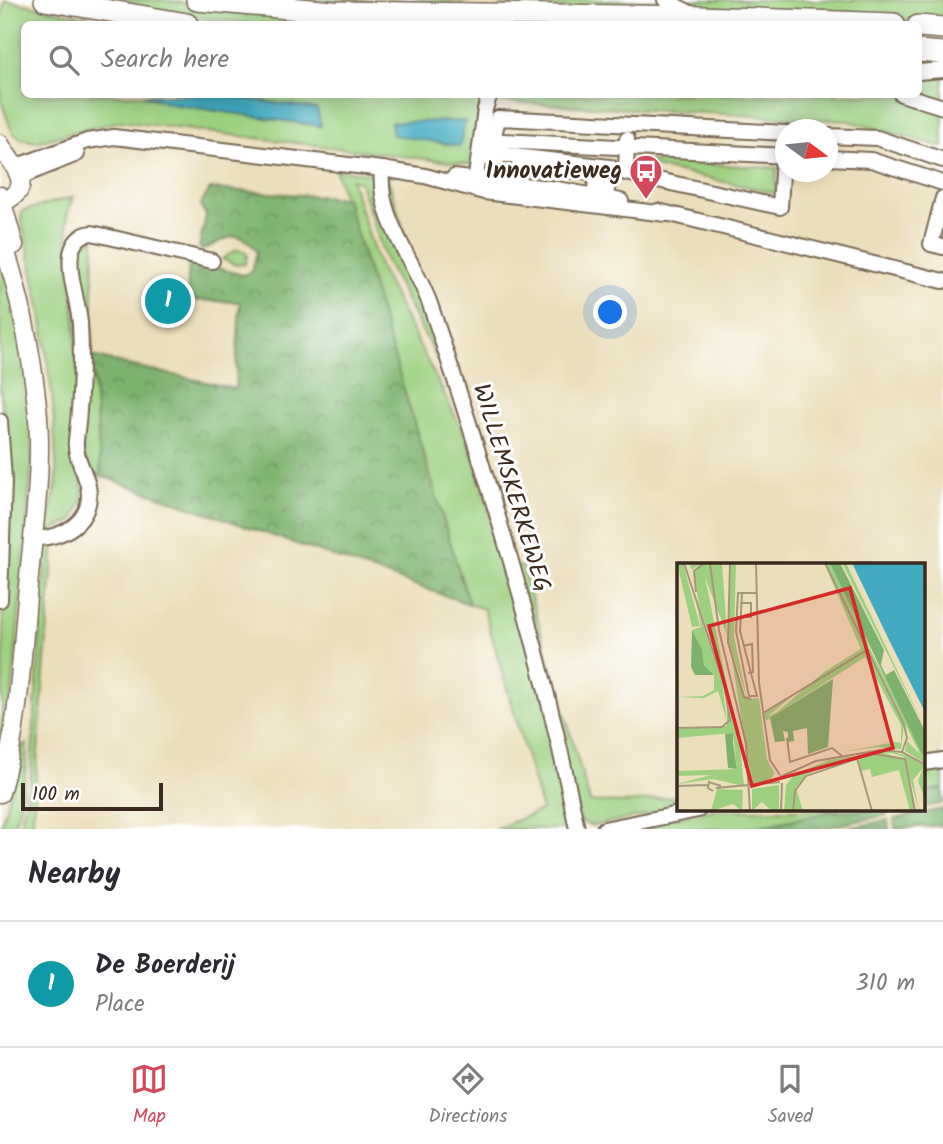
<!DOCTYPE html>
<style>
body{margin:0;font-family:Kalam,sans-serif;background:#f7f7f7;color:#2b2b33}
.compass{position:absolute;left:775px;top:119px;width:63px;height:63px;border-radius:50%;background:#fff;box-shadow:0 4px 18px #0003;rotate:105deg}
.scale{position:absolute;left:21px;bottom:18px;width:142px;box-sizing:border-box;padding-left:7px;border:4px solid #3b2a1e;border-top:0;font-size:19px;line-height:24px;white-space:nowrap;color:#3b2a1e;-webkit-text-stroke:5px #fff;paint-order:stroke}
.you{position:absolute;left:611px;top:313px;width:24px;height:24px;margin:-18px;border:5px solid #fff;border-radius:50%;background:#1a73e8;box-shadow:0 0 0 10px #1a73e833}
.badge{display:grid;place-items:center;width:46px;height:46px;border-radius:50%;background:#d1495b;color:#fff;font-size:23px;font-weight:700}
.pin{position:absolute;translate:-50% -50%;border:4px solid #fff;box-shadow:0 2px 7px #0006}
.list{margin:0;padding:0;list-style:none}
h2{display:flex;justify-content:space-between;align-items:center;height:91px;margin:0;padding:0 28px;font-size:30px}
h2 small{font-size:23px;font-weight:400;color:#7c7c81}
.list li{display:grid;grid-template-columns:46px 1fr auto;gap:21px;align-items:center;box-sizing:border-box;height:126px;padding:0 28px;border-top:2px solid #e1e1e2}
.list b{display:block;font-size:26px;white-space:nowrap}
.list p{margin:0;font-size:23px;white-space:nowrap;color:#7c7c81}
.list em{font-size:23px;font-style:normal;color:#7c7c81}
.icon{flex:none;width:38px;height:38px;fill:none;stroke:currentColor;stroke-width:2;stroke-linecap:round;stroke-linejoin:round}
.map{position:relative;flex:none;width:943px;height:829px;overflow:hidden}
.search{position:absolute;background:#fff;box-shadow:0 4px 18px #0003;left:21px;right:21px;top:21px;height:77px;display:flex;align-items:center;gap:18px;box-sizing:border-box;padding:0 24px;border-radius:10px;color:#7c7c81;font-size:26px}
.sheet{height:217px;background:#fff}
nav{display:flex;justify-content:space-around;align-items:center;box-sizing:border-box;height:98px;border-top:2px solid #e1e1e2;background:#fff;font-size:19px;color:#7c7c81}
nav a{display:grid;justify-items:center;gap:4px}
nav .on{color:#d1495b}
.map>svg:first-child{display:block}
</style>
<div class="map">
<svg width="943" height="829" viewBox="0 0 943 829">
<defs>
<pattern id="forest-crowns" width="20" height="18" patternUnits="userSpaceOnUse" patternTransform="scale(1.75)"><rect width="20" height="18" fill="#7db26e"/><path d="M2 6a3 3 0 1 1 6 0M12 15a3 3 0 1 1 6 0" fill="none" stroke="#68915a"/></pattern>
</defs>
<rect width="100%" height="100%" fill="#fff"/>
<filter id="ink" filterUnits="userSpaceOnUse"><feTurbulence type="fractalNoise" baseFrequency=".0143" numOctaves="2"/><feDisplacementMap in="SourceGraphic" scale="14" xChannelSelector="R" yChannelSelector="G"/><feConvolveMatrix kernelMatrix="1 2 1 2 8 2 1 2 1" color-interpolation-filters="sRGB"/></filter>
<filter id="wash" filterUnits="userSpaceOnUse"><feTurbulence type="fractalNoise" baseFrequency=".00686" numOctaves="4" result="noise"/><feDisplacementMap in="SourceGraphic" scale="28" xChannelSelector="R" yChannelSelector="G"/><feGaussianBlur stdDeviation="1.57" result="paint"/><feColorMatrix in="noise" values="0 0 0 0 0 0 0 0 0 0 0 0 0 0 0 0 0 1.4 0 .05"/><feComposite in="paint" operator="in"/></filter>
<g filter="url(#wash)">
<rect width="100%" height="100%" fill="#ebdeba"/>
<g fill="#9cd080" stroke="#6c7d4f" stroke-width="2">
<polygon points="5,0 120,24 24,24 24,94 143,95 171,104 320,126 317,109 220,95 485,95 474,165 120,121 36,142 21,139 12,132 1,101 0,25"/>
<polygon points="82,0 162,0 242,10 726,24 253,24 145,12"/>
<polygon points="259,0 482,0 458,3"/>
<path d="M499,0H943V21C795,12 647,14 499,4Z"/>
<polygon points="943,73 943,102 918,94 919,75"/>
<polygon points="499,94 895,95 943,109 943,147 849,121 493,101"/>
<polygon points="632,160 777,168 776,193 633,162"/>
<polygon points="335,169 387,176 451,386 386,261 360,182 351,179 379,266 468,441 547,704 570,821 566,829 495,829 542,810 484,609 469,604"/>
<polygon points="73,197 67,215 68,243 75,321 83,499 73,521 47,532 57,481 53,403 41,312 21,217 22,211"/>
<polygon points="94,239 92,362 101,476 88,471 83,455 75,255 81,243"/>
<polygon points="0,243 28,365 32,461 10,719 0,767 4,636 2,608 8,457 0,389"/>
<polygon points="236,250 244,251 247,255 245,264 236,265 222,259"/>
<polygon points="54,543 32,829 19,829 30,785 46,546"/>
<polygon points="522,566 590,802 629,803 679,796 679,809 592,826 580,821 514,567"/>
<path d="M27,744C26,773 24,802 12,829H0L22,746Z"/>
<polygon points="943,764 943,788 924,792 924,768"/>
<polygon points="714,810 840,810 747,829 618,829"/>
</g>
<g fill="url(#forest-crowns)" stroke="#5c6e46" stroke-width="2">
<path d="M210,189L346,198L469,604L101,476L92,356C140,369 188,377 235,389L240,302L187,300L189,260L243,275L252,271L257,252C238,224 225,241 202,250L199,247L206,215L200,206Z"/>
<polygon points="943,788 943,803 924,807 924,792"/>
<polygon points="943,809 943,825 895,829 894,819"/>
<polygon points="840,810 885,810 887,815 817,829 747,829"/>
<polygon points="888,820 889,829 845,829"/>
</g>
<g fill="#41aac0" stroke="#3e6a6f" stroke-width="2">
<polygon points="143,95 220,95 317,109 321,126 171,104"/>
<polygon points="465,121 460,146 393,135 391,122"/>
</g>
</g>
<g filter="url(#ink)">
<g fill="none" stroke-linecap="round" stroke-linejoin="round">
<defs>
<g id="minor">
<polyline points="665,0 692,14"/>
<polyline points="918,72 943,70"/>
<polyline points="901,94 943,107"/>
<polyline points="786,133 498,118 489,159 497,160 503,141 786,156"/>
<polyline points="828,136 877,138 943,160"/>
<polyline points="627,139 626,173 780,207 783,156"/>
<polyline points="498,154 610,167 613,171 602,205"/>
<polyline points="828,158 871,160 943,183"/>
<polyline points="519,164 597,174 593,204"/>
<polyline points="17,166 87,141 114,137 382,169 425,176 484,192 666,214"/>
<path d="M382,169C377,220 415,260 431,307C488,478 542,652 577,829"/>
<polyline points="20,177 77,154"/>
<polyline points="454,177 557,189 621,201"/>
<polyline points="471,184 476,177 485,109 490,94"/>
<polyline points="943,198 931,244 943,247"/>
<polyline points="658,211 943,281"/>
<polyline points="0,421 4,480 0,600"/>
<path d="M32,538C62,540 95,521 88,486C85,471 74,456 76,440C81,401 82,362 80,323C78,301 68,275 71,254C73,243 80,234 92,233L212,261"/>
<polyline points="924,763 943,760"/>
<polyline points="604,829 698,810"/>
</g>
<g id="major">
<path d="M0,144C8,162 42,187 0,203"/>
<polyline points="0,196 14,245"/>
<path d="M0,234C19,290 31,348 37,406C44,472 31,543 26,609C21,670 17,734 0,793"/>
</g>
<g id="highway">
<polyline points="45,0 187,24"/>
<polyline points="197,0 333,12 699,17 894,24"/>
<polyline points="918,26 943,28"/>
<polyline points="918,51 943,53"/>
</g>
</defs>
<use href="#minor" stroke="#796955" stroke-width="18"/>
<use href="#major" stroke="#796955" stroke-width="21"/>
<use href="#highway" stroke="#796955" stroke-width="24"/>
<use href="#minor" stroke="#fff" stroke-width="14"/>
<use href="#major" stroke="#fff" stroke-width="18"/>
<use href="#highway" stroke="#fff" stroke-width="21"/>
</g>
</g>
<defs>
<symbol id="bus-pin" viewBox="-11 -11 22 30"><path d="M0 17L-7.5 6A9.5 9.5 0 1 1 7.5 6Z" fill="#d1495b" stroke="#fff"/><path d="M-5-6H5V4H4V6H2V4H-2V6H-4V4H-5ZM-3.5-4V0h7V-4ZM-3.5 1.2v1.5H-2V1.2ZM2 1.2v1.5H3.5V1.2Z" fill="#fff"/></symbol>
</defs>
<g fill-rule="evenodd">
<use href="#bus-pin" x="627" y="152" width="38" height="52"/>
</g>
<g text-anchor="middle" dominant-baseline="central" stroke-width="6" stroke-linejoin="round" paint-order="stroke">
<g font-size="24" font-weight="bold" fill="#3b2a1e" stroke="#fff" text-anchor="end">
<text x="622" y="171">Innovatieweg</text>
</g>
<g font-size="24" fill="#3b2a1e" stroke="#fff">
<text transform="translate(511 488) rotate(73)">WILLEMSKERKEWEG</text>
</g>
</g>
<g transform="translate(677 563)">
<rect width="248" height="248" fill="#ebdeba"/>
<path d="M0,0H6L23,63L15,64ZM12,0H45L50,72L28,14L53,138L22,42L17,8L22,1L15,7ZM53,0H59L57,74L70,135L51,76ZM147,0L227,162L224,186L200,184L165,189L218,179L224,180V162L188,94L89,158L87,149L120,129L90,154L100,149L147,109L184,86ZM149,0H153L173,36L193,86L248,192V200L228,188L230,178L243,191ZM165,0H169L248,166ZM20,43L45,119L50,159L41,128L27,135L0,134L26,133L37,127V112L27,102L25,86L15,67L24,64ZM54,91L69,136L82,135L90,197L98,210L92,218L75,222ZM50,138L62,172L67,223L36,216L0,221L34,212L0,213V208L60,206L56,170L0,175V166L50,163ZM212,188L232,193L248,203V236L241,218L246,205L236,217L242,248L227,194L215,190H207L227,196L237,245L233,248L222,207L195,214L193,206L184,208L182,195L203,190L155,200L129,212L119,225L126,248H117L118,226L115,248H107L109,222L118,211L152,197ZM102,222V248H95L85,239L75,248V226ZM40,226L66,227L65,248L56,241L34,248Z" fill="#9cd080"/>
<path d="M153,0H163L207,87L204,102L209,112L217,107L248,168V192L245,191ZM15,67L25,86L27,102L37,112H18L14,104ZM156,116L151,184L131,191L130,165L116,168L117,178L111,179V169L106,168L108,178L98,179L93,155ZM56,170V180L60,206L51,205L48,171Z" fill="#7db26e"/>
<path d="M175,0H248V149L214,81Z" fill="#41aac0"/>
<path fill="none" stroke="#a5967c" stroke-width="2" d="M53,0L51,79L67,134L74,136M79,0L82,120L93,197L103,212M148,0L227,161L230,175L225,189M33,1L42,67L69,181L73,248M19,29L17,8L28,0M65,30L63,68L80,133H72L59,68L61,30H79M63,40H74V54H63M66,83L75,81L76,109L71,110M86,150L190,87M0,165L45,164L53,157L47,122L7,0M110,175L113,199L155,185L165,193M197,191L228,196L238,248M180,195L195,248M103,214L139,198L204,187L225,189L249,202M0,223L31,222M39,225L103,219M36,228L31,225L32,219L44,223M104,248L105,220M116,248L118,228L129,213L188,193"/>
<path fill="#d62828" fill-opacity="0.15" stroke="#d62828" stroke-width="3.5" d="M173,25L216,185L75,223L32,63Z"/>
<rect width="248" height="248" fill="none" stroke="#3b2a1e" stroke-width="3.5"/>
</g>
</svg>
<svg class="compass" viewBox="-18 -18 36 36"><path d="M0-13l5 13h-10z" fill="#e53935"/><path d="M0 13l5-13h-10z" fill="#7c7c81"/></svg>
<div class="scale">100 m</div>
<div class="you"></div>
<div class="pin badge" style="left:168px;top:301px;background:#0f9aa8">1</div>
<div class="search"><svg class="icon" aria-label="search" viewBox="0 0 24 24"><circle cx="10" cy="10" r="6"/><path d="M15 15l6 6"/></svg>Search here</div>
</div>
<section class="sheet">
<h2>Nearby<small></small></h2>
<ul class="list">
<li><span class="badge" style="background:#0f9aa8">1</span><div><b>De Boerderij</b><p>Place</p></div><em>310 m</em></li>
</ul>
</section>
<nav>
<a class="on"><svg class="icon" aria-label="map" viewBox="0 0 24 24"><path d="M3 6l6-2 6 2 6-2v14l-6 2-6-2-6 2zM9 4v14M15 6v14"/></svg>Map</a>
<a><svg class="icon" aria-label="directions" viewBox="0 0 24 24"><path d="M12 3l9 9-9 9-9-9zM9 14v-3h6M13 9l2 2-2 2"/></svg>Directions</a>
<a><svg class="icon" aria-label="saved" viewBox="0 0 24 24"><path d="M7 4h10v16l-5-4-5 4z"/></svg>Saved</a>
</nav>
